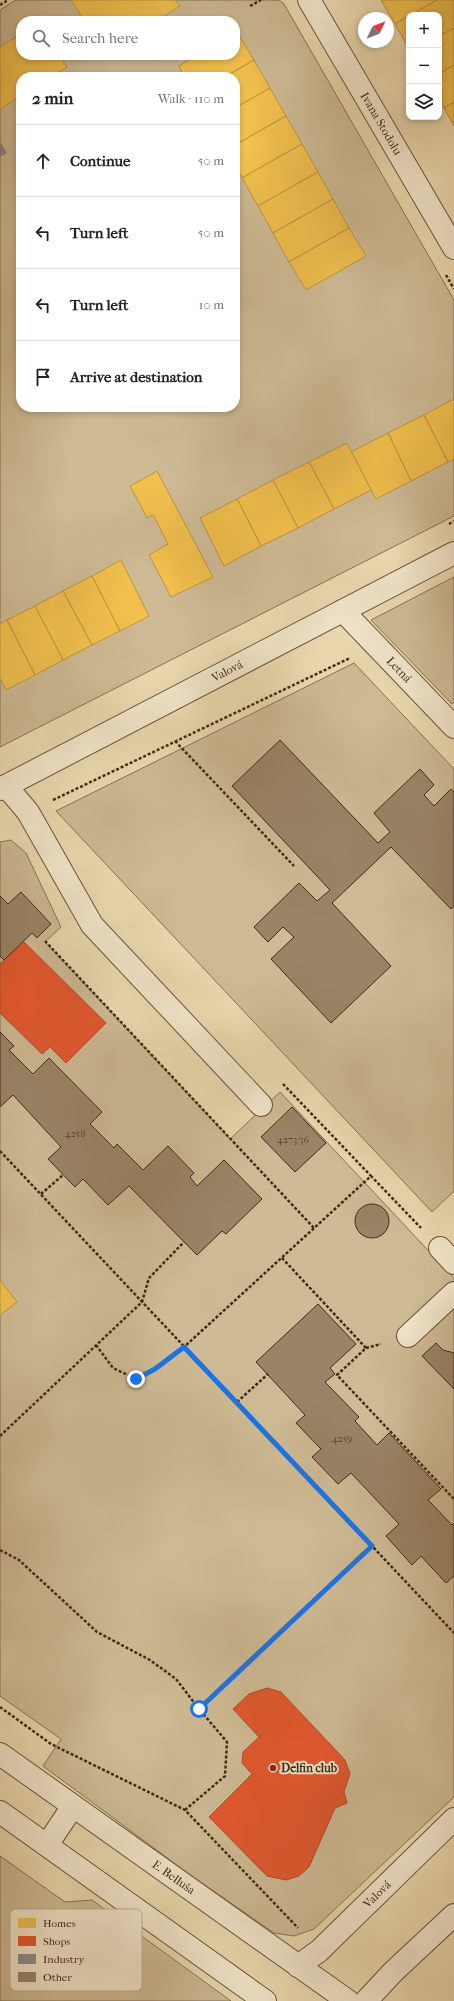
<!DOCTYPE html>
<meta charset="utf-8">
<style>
body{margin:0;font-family:"IM FELL French Canon",serif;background:#f2f2f2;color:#222}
.controls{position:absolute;right:12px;top:12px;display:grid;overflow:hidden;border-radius:8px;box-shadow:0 2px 6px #0003}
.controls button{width:36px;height:36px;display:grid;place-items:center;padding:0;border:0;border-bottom:1px solid #e0e0e0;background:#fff;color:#222;font:20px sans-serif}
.compass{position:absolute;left:358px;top:12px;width:36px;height:36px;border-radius:50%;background:#fff;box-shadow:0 2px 6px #0003;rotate:47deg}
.stop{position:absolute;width:12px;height:12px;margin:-9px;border:3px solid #1a73e8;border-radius:50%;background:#fff}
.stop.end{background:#1a73e8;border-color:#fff;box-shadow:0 1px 4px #0008}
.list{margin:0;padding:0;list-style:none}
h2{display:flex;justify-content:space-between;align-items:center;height:52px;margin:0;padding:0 16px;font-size:17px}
h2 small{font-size:13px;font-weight:400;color:#767676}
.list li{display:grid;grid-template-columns:26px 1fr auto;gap:12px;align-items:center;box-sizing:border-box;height:72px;padding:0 16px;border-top:1px solid #e0e0e0}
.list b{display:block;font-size:15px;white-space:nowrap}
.list em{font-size:13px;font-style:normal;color:#767676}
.icon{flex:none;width:22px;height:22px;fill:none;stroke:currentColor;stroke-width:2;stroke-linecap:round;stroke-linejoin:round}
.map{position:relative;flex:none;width:454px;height:2001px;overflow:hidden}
.search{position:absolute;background:#fff;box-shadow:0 2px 6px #0003;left:16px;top:16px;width:224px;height:44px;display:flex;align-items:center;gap:10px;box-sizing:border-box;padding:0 14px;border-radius:16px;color:#767676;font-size:15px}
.panel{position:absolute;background:#fff;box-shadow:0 2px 6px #0003;left:16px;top:72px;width:224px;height:340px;border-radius:16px}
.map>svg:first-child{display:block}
</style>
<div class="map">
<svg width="454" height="2001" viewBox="0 0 454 2001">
<rect width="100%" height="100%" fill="#ebd9af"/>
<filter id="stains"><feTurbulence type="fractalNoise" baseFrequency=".005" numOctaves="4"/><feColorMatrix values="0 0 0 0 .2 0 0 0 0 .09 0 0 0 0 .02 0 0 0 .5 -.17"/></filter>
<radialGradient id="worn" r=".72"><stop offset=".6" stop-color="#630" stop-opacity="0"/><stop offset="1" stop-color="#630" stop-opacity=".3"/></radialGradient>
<g fill="#cebb95" stroke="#887256" fill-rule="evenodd">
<path d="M16,0H279L284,4L454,300V516L0,747V10ZM21,21H235V55H21ZM21,77H235V407H21Z"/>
<polygon points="454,577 454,702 452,704 371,620"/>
<polygon points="354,663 454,769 454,1191 432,1212 56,811"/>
<polygon points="11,840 26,853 61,927 45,942 230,1139 280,1092 454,1278 454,1797 314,1929 294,1936 274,1933 189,1874 43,1766 61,1739 0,1696 0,842"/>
<polygon points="0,1856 65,1902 92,1900 231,2001 0,2001"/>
</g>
<g fill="#f2c14e" stroke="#bd933e">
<polygon points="71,0 175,0 180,6 157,21 84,21"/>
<polygon points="381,0 437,0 395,24"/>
<polygon points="437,0 454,0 454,28 439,36 439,15 411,15"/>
<polygon points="409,16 409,49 395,24"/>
<polygon points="454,28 454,65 439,74 439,36"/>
<polygon points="21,31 21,55 59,55 67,67 51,77 21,77 21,96 0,109 0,47 21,34"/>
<polygon points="237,32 254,60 225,77 184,77 179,66 197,55 235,55 235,34"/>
<polygon points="254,60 270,88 235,108 235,77 225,77"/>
<polygon points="454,65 454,102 444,108 439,100 439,74"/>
<polygon points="270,88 286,116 235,145 235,108"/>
<polygon points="454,102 454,126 444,108"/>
<polygon points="286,116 302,144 242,178 235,167 235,145"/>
<polygon points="302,144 318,172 258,206 242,178"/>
<polygon points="318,172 333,199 273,233 258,206"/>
<polygon points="333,199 349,228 289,262 273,233"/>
<polygon points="349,228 366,256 306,290 289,262"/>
<polygon points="454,399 454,459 448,462 424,415"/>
<polygon points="424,415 448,462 411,481 388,433"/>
<polygon points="388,433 411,481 376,499 351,452"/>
<polygon points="347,443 371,490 334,509 309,462"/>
<polygon points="309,462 334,509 298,528 273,480"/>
<polygon points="157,471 213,577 171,597 149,555 168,544 153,515 147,518 130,486"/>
<polygon points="273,480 298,528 261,546 237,499"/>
<polygon points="237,499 261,546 224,566 200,518"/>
<polygon points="121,560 149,616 120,631 92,576"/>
<polygon points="92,576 120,631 92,645 63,591"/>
<polygon points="63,591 92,645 63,660 35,606"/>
<polygon points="35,606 63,660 35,675 7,620"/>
<polygon points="7,620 35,675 6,690 0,678 0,624"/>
<polygon points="0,1280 17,1302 0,1315"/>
</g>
<g fill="#e4572e" stroke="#b34927">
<polygon points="23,941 106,1023 66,1063 50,1047 42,1054 0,1013 0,964"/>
<polygon points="267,1688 281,1692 345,1760 350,1774 344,1792 347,1803 335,1808 309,1867 299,1876 286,1880 267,1876 209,1817 252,1774 242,1763 243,1752 259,1737 233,1709 249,1694"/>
</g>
<polygon fill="#8d8d92" stroke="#766f6d" points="0,143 6,153 0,156"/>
<g fill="#9a8467" stroke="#422818">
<polygon points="280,740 378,843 390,832 374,813 420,769 434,785 424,795 434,806 451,789 454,792 454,906 451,909 391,847 332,903 391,966 331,1023 271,959 294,937 283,927 268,942 254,927 299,883 317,901 330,890 232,786"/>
<polygon points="21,892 51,924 37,938 32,933 4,960 0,956 0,896 8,904"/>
<polygon points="0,1032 14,1046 9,1050 33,1074 49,1058 102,1112 90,1124 114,1148 117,1144 143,1170 168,1146 194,1173 190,1177 197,1186 224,1160 262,1199 226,1234 222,1231 197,1255 129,1186 108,1205 83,1179 75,1187 48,1159 61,1147 13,1095 0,1107"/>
<polygon points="292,1107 326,1143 295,1172 261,1137"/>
<circle cx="372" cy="1221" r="17"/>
<polygon points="318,1304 356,1344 330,1368 335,1374 325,1382 359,1417 355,1421 377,1445 389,1433 441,1489 428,1500 452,1525 454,1523 454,1576 446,1583 421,1556 412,1565 386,1536 399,1524 351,1473 338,1484 312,1457 321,1449 296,1423 305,1415 256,1362"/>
<polygon points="436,1343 443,1350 454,1353 454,1389 422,1356"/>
</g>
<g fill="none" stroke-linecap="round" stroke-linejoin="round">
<defs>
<g id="minor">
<path id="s1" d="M309,0L454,248"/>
<path id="s2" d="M343,611L454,727"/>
<polyline points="6,786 28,812 92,925 261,1105"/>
<path id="s3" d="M0,789L454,553"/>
<polyline points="440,1248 454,1263"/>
<polyline points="408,1336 454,1293"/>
<path id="s4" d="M0,1754L348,2001"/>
<polyline points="0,1812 265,2001"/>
<polyline points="47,1845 73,1806"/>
<path id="s5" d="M298,1966L319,1951L454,1819"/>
<polyline points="366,2001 393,1972 454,1915"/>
</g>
</defs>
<use href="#minor" stroke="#6c543e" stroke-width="24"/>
<g stroke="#422818" stroke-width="2.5" stroke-dasharray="3 2" stroke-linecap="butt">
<polyline points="0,5 8,0"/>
<polyline points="250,6 261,0"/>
<polyline points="161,55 163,57"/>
<polyline points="446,275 454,289"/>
<polyline points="449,524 454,521"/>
<polyline points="175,741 294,866"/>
<polyline points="53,800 350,658"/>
<polyline points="45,941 314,1228"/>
<polyline points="283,1084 371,1176"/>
<polyline points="0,1151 454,1633"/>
<polyline points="41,1194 63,1175"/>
<polyline points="282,1258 366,1348 337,1375 454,1499"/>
<polyline points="96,1345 113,1368 136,1379 155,1369 184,1347 371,1176 421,1228"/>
<polyline points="366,1348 381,1344"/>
<polyline points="237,1402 268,1374"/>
<polyline points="0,1436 142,1302 149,1278 184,1242"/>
<polyline points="0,1550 19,1560 97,1632 150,1660 176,1679 199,1709"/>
<polyline points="0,1707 51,1744 185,1810 298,1928"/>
<polyline points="185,1810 225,1776 227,1742 199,1709 372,1546"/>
</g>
<use href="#minor" stroke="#f2e6cb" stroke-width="22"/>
</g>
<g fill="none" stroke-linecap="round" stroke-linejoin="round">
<polyline stroke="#1a73e8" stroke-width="5" points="136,1379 155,1369 184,1347 372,1546 199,1709"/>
</g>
<circle fill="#8f2418" stroke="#f2e6cb" stroke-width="1.5" cx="273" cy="1768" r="4"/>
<g text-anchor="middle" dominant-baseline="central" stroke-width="4" stroke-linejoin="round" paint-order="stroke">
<g font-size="10" fill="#583f2c">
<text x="75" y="1134">4258</text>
<text x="293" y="1140">4273/36</text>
<text x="342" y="1439">4259</text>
</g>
<g font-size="12" fill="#422818" stroke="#f2e6cb">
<text stroke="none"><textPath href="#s1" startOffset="143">Ivana Stodolu</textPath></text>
<text stroke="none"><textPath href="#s2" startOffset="81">Letná</textPath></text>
<text stroke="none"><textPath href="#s3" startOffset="256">Valová</textPath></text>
<text stroke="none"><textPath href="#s4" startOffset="213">E. Belluša</textPath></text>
<text stroke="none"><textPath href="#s5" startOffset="107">Valová</textPath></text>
</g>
<g font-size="12" font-weight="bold" fill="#422818" stroke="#f2e6cb" text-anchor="start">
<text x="281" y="1768">Delfin club</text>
</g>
</g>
<rect x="10" y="1909" width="132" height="82" rx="6" fill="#f2e6cb" stroke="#bdad95" stroke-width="1"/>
<rect x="18" y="1918" width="18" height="10" fill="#f2c14e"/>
<rect x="18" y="1936" width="18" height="10" fill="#e4572e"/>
<rect x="18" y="1954" width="18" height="10" fill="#8d8d92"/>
<rect x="18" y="1972" width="18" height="10" fill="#9a8467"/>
<g font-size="11" fill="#422818">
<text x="43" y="1927">Homes</text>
<text x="43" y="1945">Shops</text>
<text x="43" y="1963">Industry</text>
<text x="43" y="1981">Other</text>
</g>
<rect width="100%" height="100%" filter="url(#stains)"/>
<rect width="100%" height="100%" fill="url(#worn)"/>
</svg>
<div class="controls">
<button>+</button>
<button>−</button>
<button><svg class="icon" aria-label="layers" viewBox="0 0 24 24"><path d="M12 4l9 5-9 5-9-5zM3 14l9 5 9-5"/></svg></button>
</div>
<svg class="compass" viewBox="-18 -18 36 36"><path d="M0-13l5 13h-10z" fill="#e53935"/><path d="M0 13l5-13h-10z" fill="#767676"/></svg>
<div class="stop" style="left:199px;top:1709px"></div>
<div class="stop end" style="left:136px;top:1379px"></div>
<div class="search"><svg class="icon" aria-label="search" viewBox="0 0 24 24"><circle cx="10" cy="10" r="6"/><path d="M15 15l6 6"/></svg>Search here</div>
<section class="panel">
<h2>2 min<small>Walk · 110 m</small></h2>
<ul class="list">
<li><svg class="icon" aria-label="ahead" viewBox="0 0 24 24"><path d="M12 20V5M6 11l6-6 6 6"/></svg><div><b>Continue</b></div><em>50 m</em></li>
<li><svg class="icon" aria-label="left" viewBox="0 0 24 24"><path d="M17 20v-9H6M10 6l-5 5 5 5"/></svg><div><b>Turn left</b></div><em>50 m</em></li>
<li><svg class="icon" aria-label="left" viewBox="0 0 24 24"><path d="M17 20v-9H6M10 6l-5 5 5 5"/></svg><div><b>Turn left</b></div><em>10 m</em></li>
<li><svg class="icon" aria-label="arrive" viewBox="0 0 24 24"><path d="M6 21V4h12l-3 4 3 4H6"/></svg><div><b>Arrive at destination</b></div></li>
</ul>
</section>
</div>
